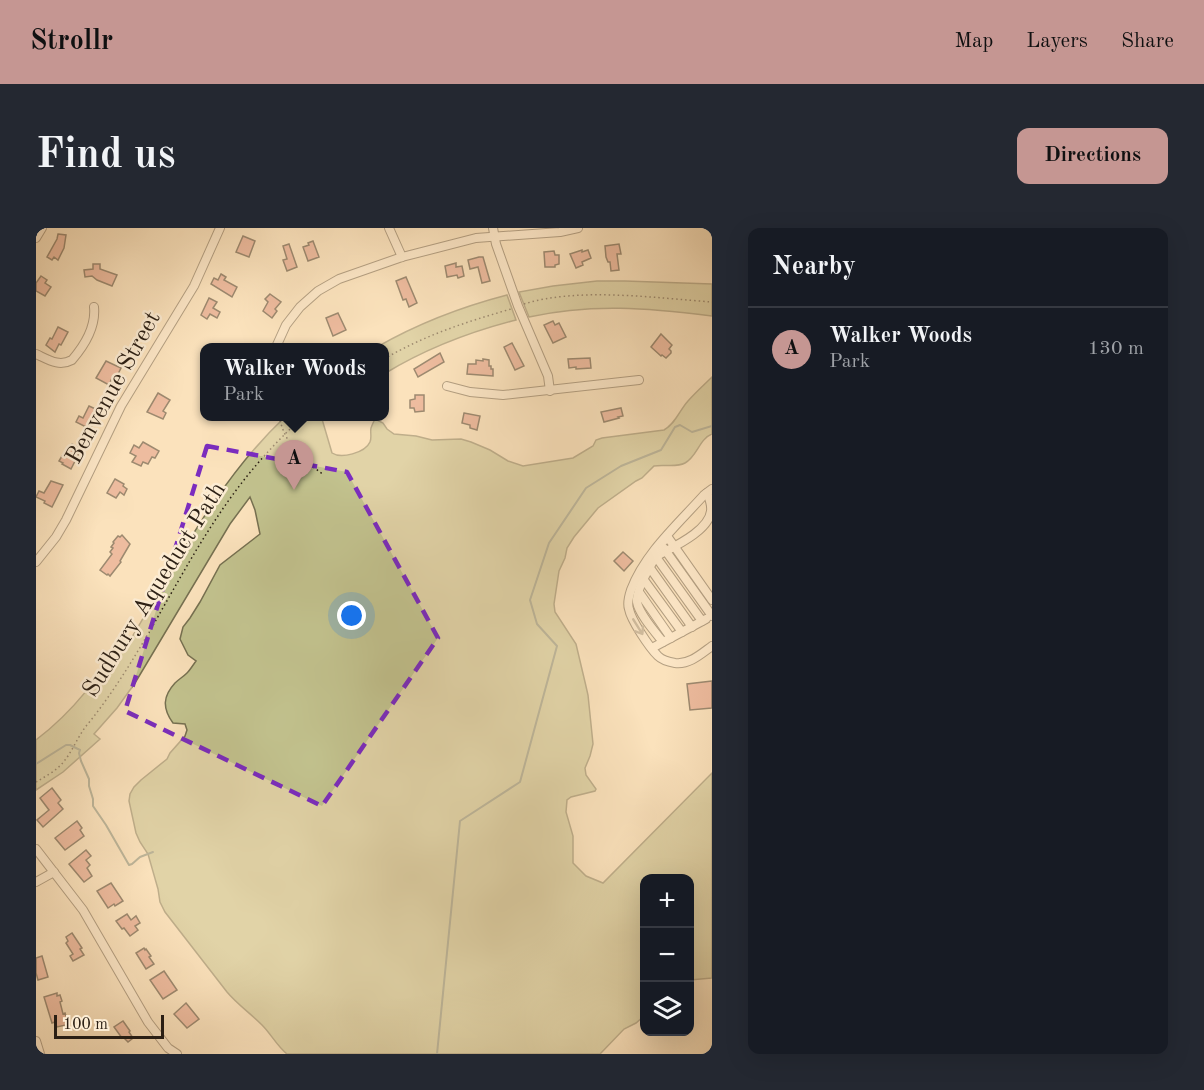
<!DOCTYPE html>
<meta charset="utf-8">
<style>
body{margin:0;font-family:"Old Standard TT",serif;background:#242831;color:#f1f3f6}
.controls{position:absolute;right:18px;bottom:18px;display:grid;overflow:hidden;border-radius:12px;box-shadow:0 6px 24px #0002}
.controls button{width:54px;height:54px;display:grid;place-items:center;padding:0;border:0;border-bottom:2px solid #363941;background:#171b24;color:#f1f3f6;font:30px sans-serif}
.scale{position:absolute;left:18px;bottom:15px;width:110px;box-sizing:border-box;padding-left:6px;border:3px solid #2b1f14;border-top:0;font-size:16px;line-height:21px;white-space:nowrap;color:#2b1f14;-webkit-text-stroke:4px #fcecd3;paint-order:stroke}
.you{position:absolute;left:316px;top:388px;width:21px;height:21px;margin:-15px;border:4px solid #fff;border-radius:50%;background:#1a73e8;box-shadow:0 0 0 9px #1a73e833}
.badge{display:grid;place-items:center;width:39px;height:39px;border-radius:50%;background:#c59692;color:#111;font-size:20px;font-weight:700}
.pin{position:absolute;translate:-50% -50px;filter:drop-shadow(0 2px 3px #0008)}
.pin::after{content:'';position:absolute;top:32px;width:21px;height:18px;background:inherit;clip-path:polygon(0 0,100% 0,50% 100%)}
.popup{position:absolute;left:164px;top:115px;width:189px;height:78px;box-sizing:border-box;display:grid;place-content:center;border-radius:12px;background:#171b24;filter:drop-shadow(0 2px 4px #0005);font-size:20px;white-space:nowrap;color:#9ea1a6}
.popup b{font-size:22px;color:#f1f3f6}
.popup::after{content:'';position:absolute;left:50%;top:100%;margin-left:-12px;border:12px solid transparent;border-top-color:#171b24}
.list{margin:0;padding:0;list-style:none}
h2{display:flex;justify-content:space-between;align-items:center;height:78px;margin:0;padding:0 24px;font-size:26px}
h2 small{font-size:20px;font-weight:400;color:#9ea1a6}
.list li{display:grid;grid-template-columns:39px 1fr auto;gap:18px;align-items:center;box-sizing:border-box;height:84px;padding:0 24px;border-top:2px solid #363941}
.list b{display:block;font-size:22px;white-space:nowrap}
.list p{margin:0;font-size:20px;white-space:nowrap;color:#9ea1a6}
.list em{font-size:20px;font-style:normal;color:#9ea1a6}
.icon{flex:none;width:33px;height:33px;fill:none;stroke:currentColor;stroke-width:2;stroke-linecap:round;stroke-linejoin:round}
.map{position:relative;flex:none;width:676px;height:826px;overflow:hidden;border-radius:12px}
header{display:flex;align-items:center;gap:36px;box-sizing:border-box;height:84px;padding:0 30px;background:#c59692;color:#111}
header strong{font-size:28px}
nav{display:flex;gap:33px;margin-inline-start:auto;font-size:21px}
.intro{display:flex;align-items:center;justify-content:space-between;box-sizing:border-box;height:144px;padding:0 36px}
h1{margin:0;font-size:42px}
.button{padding:15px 27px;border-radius:12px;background:#c59692;color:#111;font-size:21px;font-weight:700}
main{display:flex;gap:36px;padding:0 36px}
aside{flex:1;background:#171b24;border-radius:12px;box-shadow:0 6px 24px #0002}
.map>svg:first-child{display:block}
</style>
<header>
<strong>Strollr</strong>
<nav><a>Map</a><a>Layers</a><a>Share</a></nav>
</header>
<div class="intro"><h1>Find us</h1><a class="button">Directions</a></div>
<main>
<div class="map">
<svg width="676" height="826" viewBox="0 0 676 826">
<rect width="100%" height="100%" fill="#fbe2bc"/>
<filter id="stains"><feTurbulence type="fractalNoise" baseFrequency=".00333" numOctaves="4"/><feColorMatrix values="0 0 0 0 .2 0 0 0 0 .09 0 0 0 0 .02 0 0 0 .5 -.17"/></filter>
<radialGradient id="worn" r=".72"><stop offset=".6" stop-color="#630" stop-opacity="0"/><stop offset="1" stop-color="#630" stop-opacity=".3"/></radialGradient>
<g fill="#c2c28e" stroke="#767051" stroke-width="1.5">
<path d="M561,53H589L676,56V88C612,80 556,75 493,89L483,64L517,58Z"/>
<path d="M471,67L480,92C433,104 389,121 348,146V119H341C381,96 425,79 471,67Z"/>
<path d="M676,149V206C663,211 661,229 649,235C640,240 628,236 618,238L606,250L600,253L562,280L538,309L531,320L529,330L523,343L518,376L519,384L540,416L549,454L552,467L557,516L554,528L549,540L550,547L560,561L559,563L535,569L531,572L530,584L537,608V635L550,648L567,655L676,545V750L654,752V650H608V788L600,795L588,801L564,826H251C241,818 235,806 226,797C214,785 201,776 191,764L129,684L124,674L122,661L112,626L104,614L100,605L93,573L94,566L98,559L105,552L131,531L134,525L149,508L151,502L149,496L137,495C126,480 127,468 139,455C143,451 147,449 151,445C154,442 157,437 160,433L152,427L144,411L147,399L154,390L164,374L184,337L224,306L219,282L214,269L194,296L99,455L81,480L58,506L64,511L27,544L0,562V512C38,483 65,447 89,407L96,409C142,332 183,251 249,189H289L286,191L296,225C305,231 329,225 334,214C336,210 334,204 335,200C336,197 338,193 339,191L347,195L351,201L358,206L380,208L396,212L425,211L435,214L454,222L472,233L487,238L537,230L557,218L560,212L566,210L628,202C640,195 643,183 652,173C660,164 668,157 676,149Z"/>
</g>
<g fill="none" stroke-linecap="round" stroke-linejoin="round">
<g stroke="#717e6f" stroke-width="2">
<polyline points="0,536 30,517 34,517 44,522 43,525 45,533 53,551 53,558 57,571 57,578 70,597 93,637 96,636 104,629 117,624"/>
<polyline points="401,826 424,593 484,554 521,418 501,396 494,372 513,315 550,260 585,238 625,222 639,199 644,197 656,204 676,198"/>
</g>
</g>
<g fill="#de8e7c" stroke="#2b1f14" stroke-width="1.5">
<polygon points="22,6 30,7 28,20 22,32 18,29 16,32 11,29 21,11"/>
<polygon points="207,8 219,13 213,29 200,24"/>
<polygon points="277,13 283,29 272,33 267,19 273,17 272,15"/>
<polygon points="253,16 261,39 251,43 247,32 251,31 247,18"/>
<polygon points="583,16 585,26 581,26 583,42 575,43 574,34 572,34 570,29 569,18"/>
<polygon points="546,22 546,24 552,22 555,30 546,34 547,37 540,40 534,26"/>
<polygon points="518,23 519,27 523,27 523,36 519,37 519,39 509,39 508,24"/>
<polygon points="443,29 447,29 454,53 446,55 442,39 434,41 432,32"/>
<polygon points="420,35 420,39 426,38 428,48 422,50 421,47 411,49 409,38"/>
<polygon points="57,36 64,36 64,41 81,47 76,58 61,52 56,48 49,49 48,42 57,41"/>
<polygon points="185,46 190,49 188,52 201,59 196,69 175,56 178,50 182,52"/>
<polygon points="5,48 11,52 9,55 15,59 9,68 0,63 0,55"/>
<polygon points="370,49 381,75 373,79 370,71 367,72 360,53"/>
<polygon points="234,66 245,74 239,81 241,83 236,90 227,83 232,74 229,71"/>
<polygon points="173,70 181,74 177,80 184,84 181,90 174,86 171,91 165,87"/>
<polygon points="302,85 310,102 297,108 290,90"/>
<polygon points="517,93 519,97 523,95 530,109 517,115 508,97"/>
<polygon points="22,99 32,104 25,117 23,116 19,124 10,117 14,110 16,111"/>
<polygon points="625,106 636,117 633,121 635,123 635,125 630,130 626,127 625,128 615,119"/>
<polygon points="476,115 488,138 479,142 468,119"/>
<polygon points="404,125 408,134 382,149 378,141"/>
<polygon points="554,130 555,140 540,141 540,139 533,140 532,131"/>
<polygon points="447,131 453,132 453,138 455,138 455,141 457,141 457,148 431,146 432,136 440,136 440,132 447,133"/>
<polygon points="70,133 85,140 79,152 76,150 73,157 60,150"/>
<polygon points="122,165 134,172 127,183 130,185 127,191 111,184"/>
<polygon points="379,167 388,167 388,183 379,184 378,180 374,180 374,172 379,171"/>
<polygon points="53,178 64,183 54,201 40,194 43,188 47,190"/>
<polygon points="585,180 587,188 582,189 583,190 568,194 565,184"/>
<polygon points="428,185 444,188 441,202 434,200 434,197 426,195"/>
<polygon points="107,214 123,223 119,230 116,229 112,236 107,234 105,238 96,234 100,228 94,225 98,217 103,220"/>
<polygon points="36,216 45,221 35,241 26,236 27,235 23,233 26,228 29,229"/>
<polygon points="79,251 88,256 87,258 91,261 88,267 84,264 80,270 71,265"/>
<polygon points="15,253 27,257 16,279 8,275 9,273 0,269 3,263 8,265"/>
<polygon points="86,307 94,316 84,333 85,334 74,348 72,346 71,347 64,342 76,326 74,324 77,320 75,319 78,315 77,314 82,308 84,309"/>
<polygon points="587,324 597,333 588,343 578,333"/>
<polygon points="676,453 676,480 654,482 651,456"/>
<polygon points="16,560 25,572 22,575 27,581 7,599 1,592 13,582 4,570"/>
<polygon points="41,593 46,600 44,602 48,608 29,622 19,610"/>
<polygon points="50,622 55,628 50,632 54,637 51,640 56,648 48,654 33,636"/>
<polygon points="75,655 87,673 79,678 78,676 72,680 61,663"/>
<polygon points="91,686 95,692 100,688 104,695 99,698 102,702 94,708 88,700 86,701 80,693"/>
<polygon points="36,705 46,720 44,721 48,727 37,733 34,728 37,726 30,715 32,713 30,709"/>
<polygon points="108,720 109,722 110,721 115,728 113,729 118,736 110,741 100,725"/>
<polygon points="6,728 12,749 2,752 0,745 0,730"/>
<polygon points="128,743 141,762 127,771 114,752"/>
<polygon points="21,765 21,768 24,767 26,773 24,774 27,786 29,785 31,791 29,791 30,797 21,799 19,794 16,795 8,769"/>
<polygon points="150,775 163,791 151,800 138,786"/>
<polygon points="87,793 94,803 93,804 97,810 92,814 87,809 86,810 78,799"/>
</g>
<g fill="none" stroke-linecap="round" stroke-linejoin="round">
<defs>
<g id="minor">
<polyline points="353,0 366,29"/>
<polyline points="457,0 460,16 482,78 512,148 514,163"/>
<polyline points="0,10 6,0"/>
<polyline points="240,119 250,97 264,79 282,63 303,51 366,29 440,10 524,4 542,0"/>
<path d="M0,126C13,132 23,139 36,132C49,117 60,99 58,79"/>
<polyline points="411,158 434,164 467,167 603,152"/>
<path d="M676,261L668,267C642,296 609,325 595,362C593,368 591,375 593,381C595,392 613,419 622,428C626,432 633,434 639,435C653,437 665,426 676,418"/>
<polyline points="629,312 631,308 676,372"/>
<polyline points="627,319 676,388"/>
<path d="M623,323C617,333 599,363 601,374C603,386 619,404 627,414"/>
<path d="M621,328C637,319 673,303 675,283C676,276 673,270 671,265"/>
<polyline points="620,329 666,393"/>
<polyline points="0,334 20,309 30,292 85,178 158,58 184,0"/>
<polyline points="614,340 656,399"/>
<polyline points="608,352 646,404"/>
<polyline points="603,364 635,410"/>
<polyline points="616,420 670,391"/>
<polyline points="0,621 47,682 112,794 132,820 141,826"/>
<polyline points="0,654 18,644"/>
<polyline points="0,813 4,826"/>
</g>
</defs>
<use href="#minor" stroke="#5f503e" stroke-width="10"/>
<g stroke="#2b1f14" stroke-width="1.5" stroke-dasharray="1.5 3" stroke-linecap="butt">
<path d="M488,76C542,59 620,70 676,74"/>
<path d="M348,131C389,107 430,94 475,81"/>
<path d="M243,188C249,217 266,231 288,247"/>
<path d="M0,554C10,548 22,542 29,532C37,522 42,508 51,497C104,432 137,354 184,285C208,249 236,217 268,188"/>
</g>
<use href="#minor" stroke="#fcecd3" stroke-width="8"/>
</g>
<defs><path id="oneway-shaft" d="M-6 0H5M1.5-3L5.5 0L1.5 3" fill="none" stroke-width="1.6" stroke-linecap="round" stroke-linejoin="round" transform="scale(1.5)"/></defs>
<use stroke="#9e907d" href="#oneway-shaft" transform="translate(602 399) rotate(58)"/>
<path d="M0 0H676V826H0ZM171,218L311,244L402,410L286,578L89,483Z" fill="#fbe2bc" fill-opacity=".55" fill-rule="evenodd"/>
<path fill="none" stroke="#7b2cbf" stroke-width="4.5" stroke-dasharray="12 8" stroke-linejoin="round" d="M171,218L311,244L402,410L286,578L89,483Z"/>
<g text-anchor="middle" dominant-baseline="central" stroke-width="5" stroke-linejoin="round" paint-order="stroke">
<g font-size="24" fill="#2b1f14" stroke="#fcecd3">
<text transform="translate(78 160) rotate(-61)">Benvenue Street</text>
<text transform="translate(119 362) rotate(-58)">Sudbury Aqueduct Path</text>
</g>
</g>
<rect width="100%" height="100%" filter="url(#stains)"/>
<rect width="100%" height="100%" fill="url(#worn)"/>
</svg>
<div class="controls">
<button>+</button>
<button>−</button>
<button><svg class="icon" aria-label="layers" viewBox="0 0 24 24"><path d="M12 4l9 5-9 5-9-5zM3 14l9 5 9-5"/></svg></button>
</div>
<div class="scale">100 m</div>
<div class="you"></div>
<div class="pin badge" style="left:258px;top:262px">A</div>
<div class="popup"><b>Walker Woods</b>Park</div>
</div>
<aside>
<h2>Nearby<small></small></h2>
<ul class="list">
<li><span class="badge">A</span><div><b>Walker Woods</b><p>Park</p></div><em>130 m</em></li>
</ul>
</aside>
</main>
